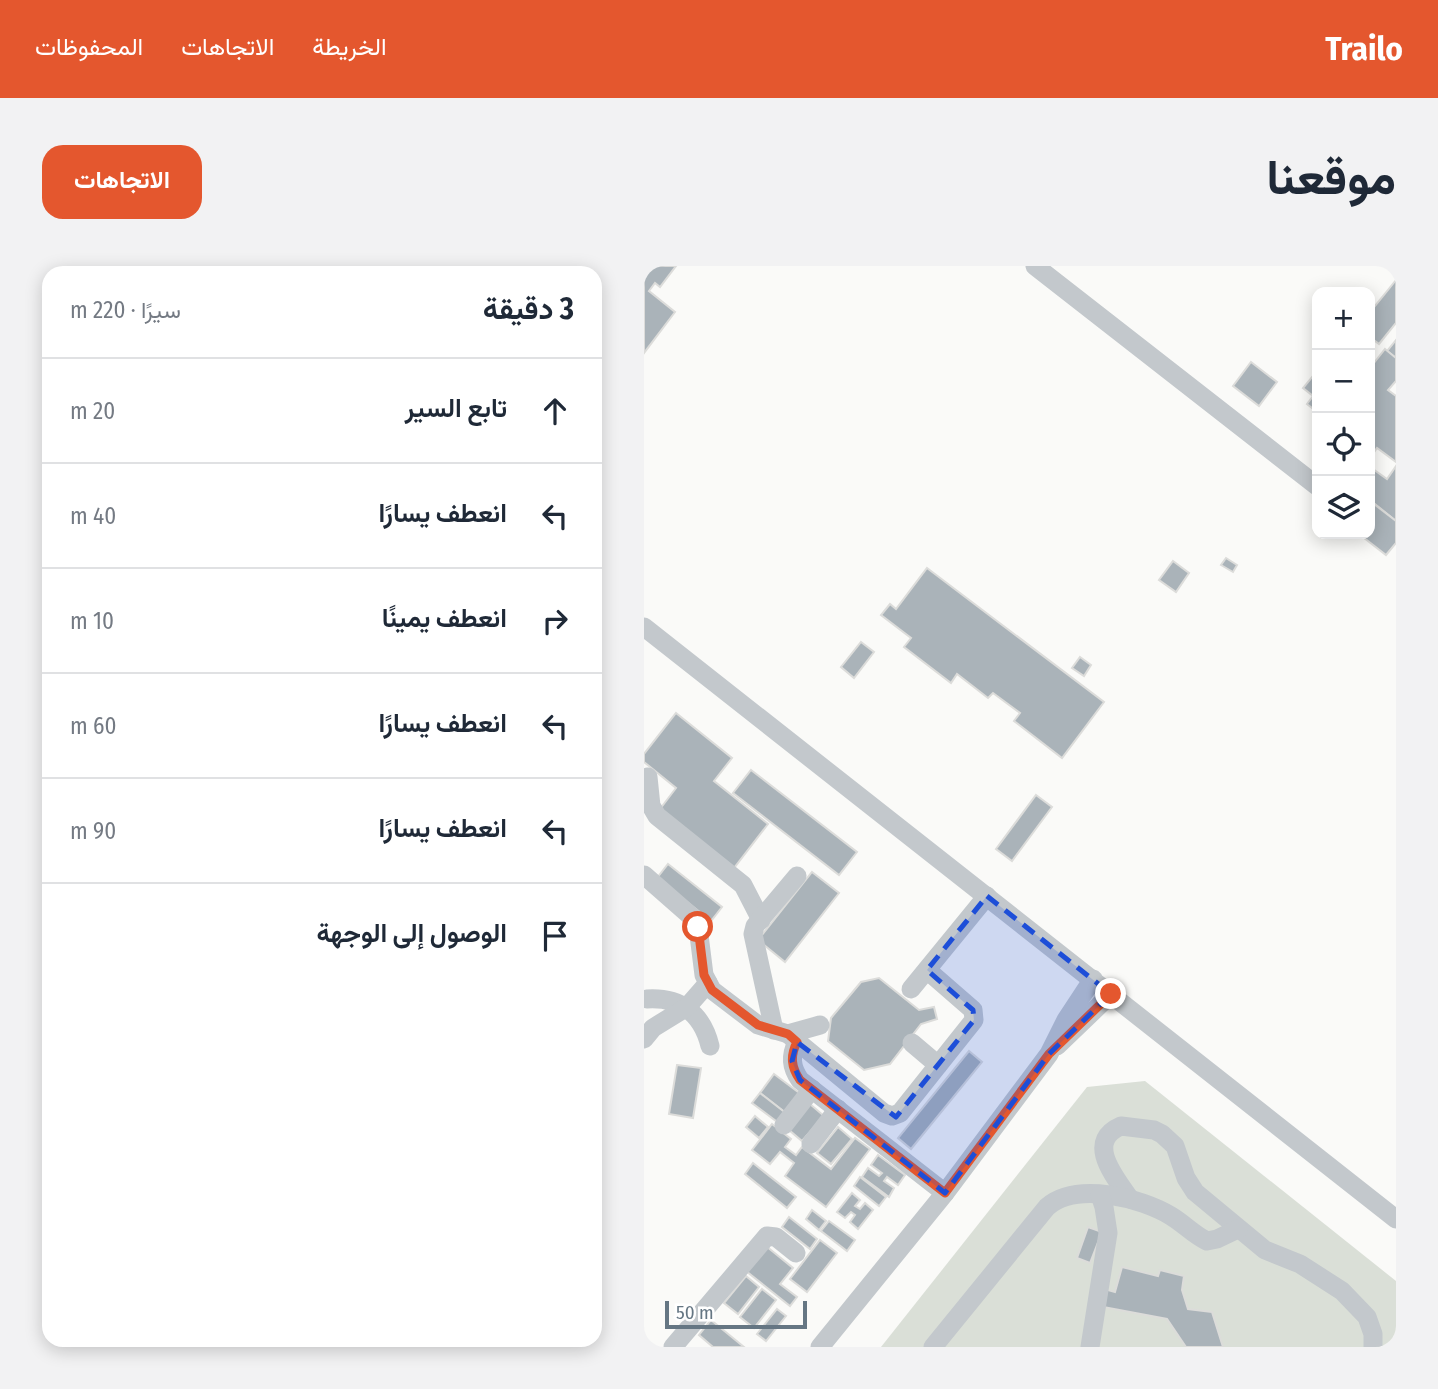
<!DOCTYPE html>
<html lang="ar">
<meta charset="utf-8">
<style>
body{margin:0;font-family:"Fira Sans Condensed",Vazirmatn,sans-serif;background:#f2f2f3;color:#1f2937;direction:rtl}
.controls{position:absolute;right:21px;top:21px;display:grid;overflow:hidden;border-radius:14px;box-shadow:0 4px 18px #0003}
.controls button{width:63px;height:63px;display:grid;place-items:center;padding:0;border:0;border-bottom:2px solid #e0e1e3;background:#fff;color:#1f2937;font:35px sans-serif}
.scale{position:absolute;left:21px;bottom:18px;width:142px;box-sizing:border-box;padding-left:7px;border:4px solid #657683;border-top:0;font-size:19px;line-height:24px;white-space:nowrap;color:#657683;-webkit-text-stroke:5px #fff;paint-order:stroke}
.stop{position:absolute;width:21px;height:21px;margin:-16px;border:5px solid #e4572e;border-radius:50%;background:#fff}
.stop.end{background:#e4572e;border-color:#fff;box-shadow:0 2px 7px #0008}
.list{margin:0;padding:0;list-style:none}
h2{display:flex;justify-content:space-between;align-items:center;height:91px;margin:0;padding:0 28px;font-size:30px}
h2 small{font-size:23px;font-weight:400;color:#747a83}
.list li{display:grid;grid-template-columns:46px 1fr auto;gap:21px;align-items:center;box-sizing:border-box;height:105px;padding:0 28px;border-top:2px solid #e0e1e3}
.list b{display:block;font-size:26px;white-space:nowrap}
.list em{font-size:23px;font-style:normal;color:#747a83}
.icon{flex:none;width:38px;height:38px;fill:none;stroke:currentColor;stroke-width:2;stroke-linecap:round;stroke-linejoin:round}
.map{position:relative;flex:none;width:752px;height:1081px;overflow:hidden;direction:ltr;border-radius:21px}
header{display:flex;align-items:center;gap:42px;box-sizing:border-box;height:98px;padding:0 35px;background:#e4572e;color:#fff}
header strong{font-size:33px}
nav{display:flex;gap:38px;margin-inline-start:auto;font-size:24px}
.intro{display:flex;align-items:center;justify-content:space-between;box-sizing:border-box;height:168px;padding:0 42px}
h1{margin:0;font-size:49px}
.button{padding:18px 32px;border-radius:21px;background:#e4572e;color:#fff;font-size:24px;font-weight:700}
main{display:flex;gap:42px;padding:0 42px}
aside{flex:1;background:#fff;border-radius:21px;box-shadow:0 4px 18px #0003}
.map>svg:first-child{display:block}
</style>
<header>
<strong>Trailo</strong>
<nav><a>الخريطة</a><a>الاتجاهات</a><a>المحفوظات</a></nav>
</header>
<div class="intro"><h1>موقعنا</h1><a class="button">الاتجاهات</a></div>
<main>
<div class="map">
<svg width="752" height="1081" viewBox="0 0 752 1081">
<rect width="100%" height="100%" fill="#fafaf8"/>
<polygon fill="#dadfd7" points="501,815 752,1015 752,1081 237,1081 443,821"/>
<g fill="#aab3b9" stroke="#dcdcda" stroke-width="2">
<polygon points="0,0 6,4 9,0 32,0 16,21 11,17 5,25 31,46 0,87"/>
<polygon points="752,14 752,57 735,78 726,71 726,46"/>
<polygon points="752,74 752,92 743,85"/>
<polygon points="741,83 752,92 752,115 744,124 752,130 752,196 733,182 726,192 726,102"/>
<polygon points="607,96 633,116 615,140 589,120"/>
<polygon points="673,105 673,146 663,138 669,130 659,122"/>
<polygon points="752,200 752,255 726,234 726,201 743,213"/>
<polygon points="726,235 752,255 752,277 742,289 715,268 726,268"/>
<polygon points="582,292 593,299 589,306 577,299"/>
<polygon points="529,295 545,307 532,326 515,314"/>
<polygon points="283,302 460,436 418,492 370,455 376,447 349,427 344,432 313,408 307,417 260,381 267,372 237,349 246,338 252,343"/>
<polygon points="217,376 230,386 210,412 197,401"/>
<polygon points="436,391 447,399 440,410 428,402"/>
<polygon points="32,447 88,492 70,515 124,558 90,602 16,543 32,522 0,496 0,488"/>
<polygon points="107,504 213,586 195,609 89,527"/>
<polygon points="392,529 408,541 368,595 352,583"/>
<polygon points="24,598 78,641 67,655 13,612"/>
<polygon points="168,606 195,627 141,696 114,674"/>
<polygon points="235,712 275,744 290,741 293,753 277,758 246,798 220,804 184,775 187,752 217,716"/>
<polygon points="325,785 338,796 267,883 254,872"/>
<polygon points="33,799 57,802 49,852 25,848"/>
<polygon points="130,808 158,829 143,848 116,827"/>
<polygon points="116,827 143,848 136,858 108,837"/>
<polygon points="166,838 180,850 158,875 145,864"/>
<polygon points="111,850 124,861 115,872 102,861"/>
<polygon points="128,858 147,873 141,881 152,889 158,881 187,903 211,872 226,883 182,941 141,910 150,897 136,886 126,898 108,884"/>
<polygon points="194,861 208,873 187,898 173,887"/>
<polygon points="234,889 261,909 254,919 243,911 240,915 250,922 245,931 218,911 224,902 235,910 238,907 227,899"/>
<polygon points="109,897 152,931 143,942 101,908"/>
<polygon points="216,911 242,931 235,940 210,920"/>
<polygon points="208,927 216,934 211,940 216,943 221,937 229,944 214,963 206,956 211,949 207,946 201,952 193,946"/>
<polygon points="168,944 182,955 175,964 162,953"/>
<polygon points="145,951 173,973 166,983 138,961"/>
<polygon points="185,955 211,974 203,985 177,965"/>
<polygon points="444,961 458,966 446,997 433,992"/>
<polygon points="176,974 193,987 163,1026 146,1013"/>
<polygon points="122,980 149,1002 136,1018 153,1031 146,1040 102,1005"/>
<polygon points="478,1001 514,1010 516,1004 540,1010 538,1024 544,1043 568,1046 579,1081 542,1081 523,1053 454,1040 457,1022 471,1026"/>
<polygon points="102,1010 115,1021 94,1048 80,1037"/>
<polygon points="118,1023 132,1034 110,1062 96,1051"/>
<polygon points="133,1043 142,1050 122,1075 113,1068"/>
<polygon points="67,1054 100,1081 69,1081 55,1069"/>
</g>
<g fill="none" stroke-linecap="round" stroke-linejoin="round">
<g stroke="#c3c8cc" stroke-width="19">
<polyline points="391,0 673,220"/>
<polyline points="0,361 752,953"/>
<polyline points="4,511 7,540 13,550 99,619 117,654"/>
<polyline points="0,609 49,652 54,661 60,709 68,724 114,759 144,768 240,847 248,850 256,847 330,754 329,744 283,704"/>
<polyline points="267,723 343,630"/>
<path d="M3,733C36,731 58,747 66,780"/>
<polyline points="130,764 109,668 111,660 153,610"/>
<polyline points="144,768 176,759"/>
<polyline points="0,773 9,762 43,741 64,717"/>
<path d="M153,776C146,790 147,801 156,814L301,927"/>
<polyline points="268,777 294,799"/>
<polyline points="413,780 467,728"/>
<polyline points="140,859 168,823"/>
<polyline points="167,878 194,843"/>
<path d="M486,933C472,912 440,876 477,860L510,864L518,868L531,880L542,912L551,926L621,984L656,998L698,1025L723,1051L729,1068V1081"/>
<polyline points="29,1081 123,970 132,971 152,987"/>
<polyline points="176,1081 301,927 405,788 422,754 449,713"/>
<path d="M289,1081L403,941C433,915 497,932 527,950C539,957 550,969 563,975L573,973L594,963"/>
<polyline points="446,1081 464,967 460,941 456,929"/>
</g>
</g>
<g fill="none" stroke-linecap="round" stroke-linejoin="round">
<path stroke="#e4572e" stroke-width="9" d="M54,661L60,709L68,724L114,759L144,768L153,776C146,790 147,801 156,814L301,927L405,788L467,728"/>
</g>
<path fill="#1d4ed8" fill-opacity="0.2" stroke="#1d4ed8" stroke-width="5" stroke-dasharray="14 9" stroke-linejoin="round" d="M343,630L467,728L405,788L301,927L156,814L148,795L153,776L252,851L330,754L329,744L283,704Z"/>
</svg>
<div class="controls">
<button>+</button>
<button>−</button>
<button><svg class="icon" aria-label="locate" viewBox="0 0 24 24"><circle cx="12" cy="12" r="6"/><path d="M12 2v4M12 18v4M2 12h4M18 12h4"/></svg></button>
<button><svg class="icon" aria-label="layers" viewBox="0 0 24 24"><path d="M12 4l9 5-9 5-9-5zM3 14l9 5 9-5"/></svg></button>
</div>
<div class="scale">50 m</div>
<div class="stop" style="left:54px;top:661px"></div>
<div class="stop end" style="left:467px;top:728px"></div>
</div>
<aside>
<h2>3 دقيقة<small>سيرًا · 220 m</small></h2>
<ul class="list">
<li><svg class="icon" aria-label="ahead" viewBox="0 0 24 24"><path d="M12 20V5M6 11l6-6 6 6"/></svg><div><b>تابع السير</b></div><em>20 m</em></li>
<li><svg class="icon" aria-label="left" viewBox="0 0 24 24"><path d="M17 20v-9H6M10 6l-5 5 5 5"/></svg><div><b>انعطف يسارًا</b></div><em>40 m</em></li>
<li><svg class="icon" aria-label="right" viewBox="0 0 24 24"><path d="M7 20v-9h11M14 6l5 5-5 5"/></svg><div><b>انعطف يمينًا</b></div><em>10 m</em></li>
<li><svg class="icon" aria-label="left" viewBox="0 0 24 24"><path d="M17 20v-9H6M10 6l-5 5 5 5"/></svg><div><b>انعطف يسارًا</b></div><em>60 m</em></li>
<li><svg class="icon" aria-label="left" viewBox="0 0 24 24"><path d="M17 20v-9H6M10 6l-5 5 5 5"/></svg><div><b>انعطف يسارًا</b></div><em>90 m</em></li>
<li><svg class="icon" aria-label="arrive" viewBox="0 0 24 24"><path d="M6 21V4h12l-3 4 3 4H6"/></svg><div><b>الوصول إلى الوجهة</b></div></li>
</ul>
</aside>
</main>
